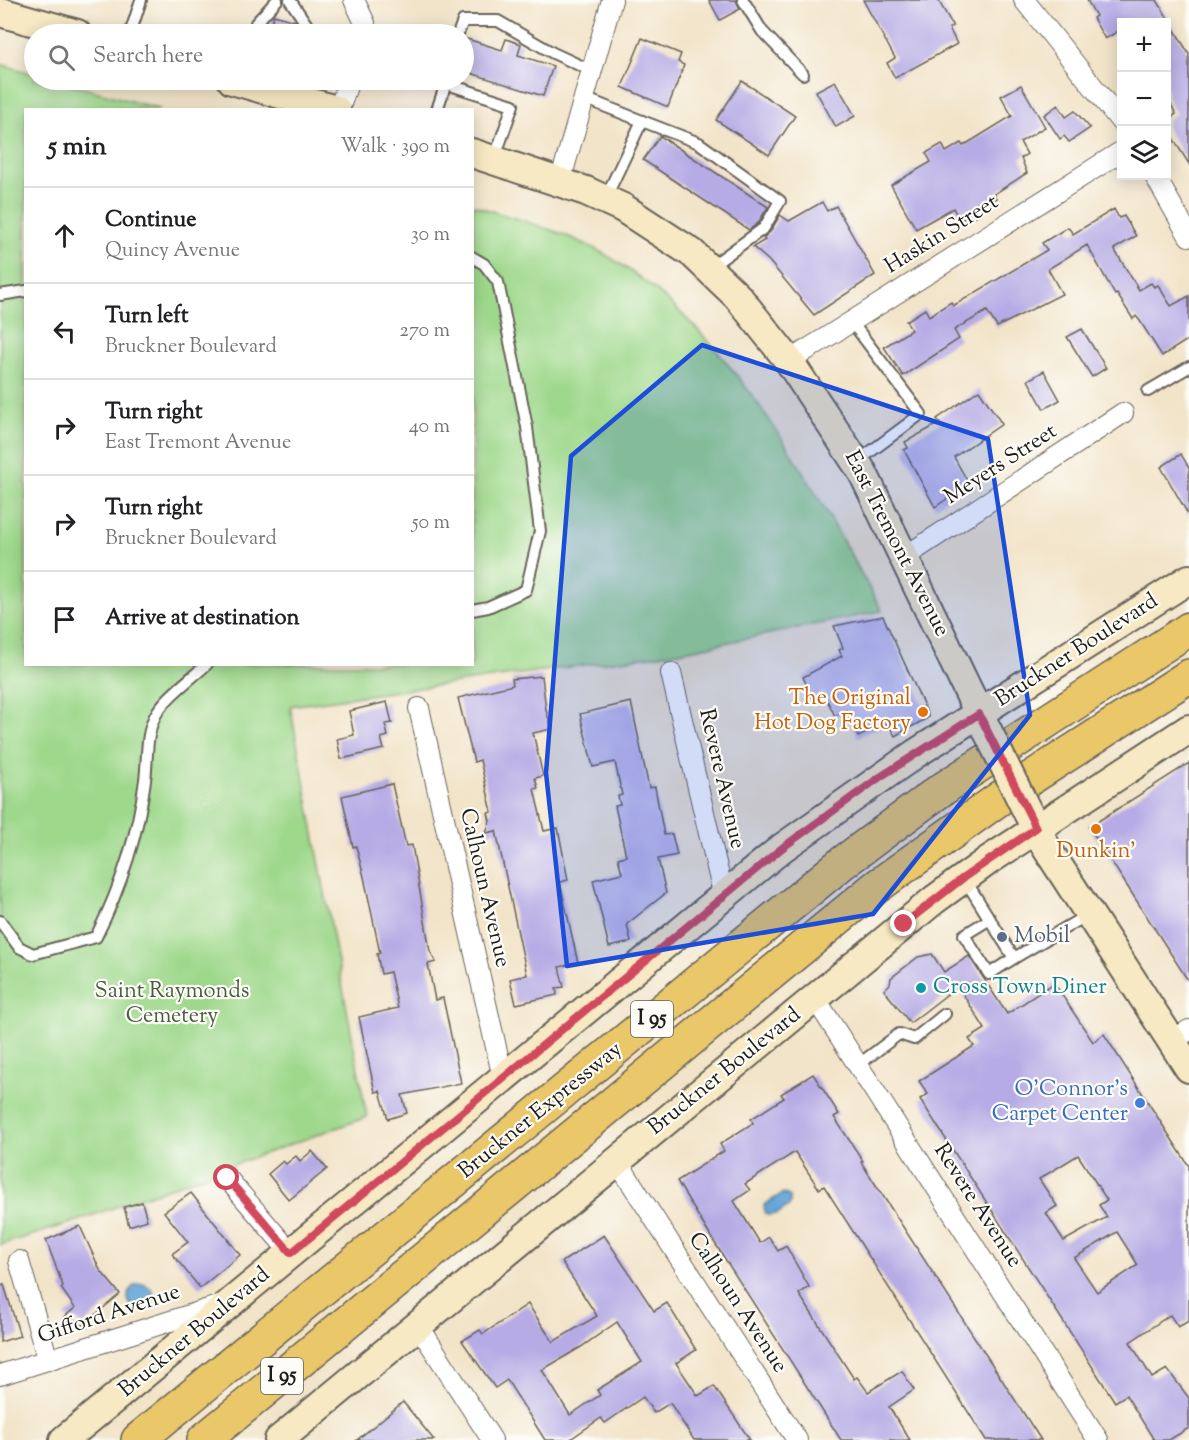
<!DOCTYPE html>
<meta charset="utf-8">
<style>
body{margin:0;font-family:"Sorts Mill Goudy",serif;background:#f6f6f6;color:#202124}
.controls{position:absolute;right:18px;top:18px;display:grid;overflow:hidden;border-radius:0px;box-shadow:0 3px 15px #0003}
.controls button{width:54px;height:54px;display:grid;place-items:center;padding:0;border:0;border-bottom:2px solid #e0e0e0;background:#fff;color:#202124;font:30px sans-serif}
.stop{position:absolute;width:18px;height:18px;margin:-14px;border:4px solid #d1495b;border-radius:50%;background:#fff}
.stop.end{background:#d1495b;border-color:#fff;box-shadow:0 2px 6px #0008}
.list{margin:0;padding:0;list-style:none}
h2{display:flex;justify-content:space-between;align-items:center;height:78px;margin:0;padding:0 24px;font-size:26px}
h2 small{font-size:20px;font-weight:400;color:#757577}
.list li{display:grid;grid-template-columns:39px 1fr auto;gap:18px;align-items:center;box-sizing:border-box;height:96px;padding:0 24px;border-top:2px solid #e0e0e0}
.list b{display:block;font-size:22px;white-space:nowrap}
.list p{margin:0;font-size:20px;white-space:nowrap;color:#757577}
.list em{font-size:20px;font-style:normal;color:#757577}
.icon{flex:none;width:33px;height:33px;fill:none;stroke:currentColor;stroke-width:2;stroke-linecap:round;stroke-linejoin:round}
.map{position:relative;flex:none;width:1189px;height:1440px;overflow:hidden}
.search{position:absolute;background:#fff;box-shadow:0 3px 15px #0003;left:24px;top:24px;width:450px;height:66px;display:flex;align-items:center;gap:15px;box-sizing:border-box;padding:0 21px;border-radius:33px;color:#757577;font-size:22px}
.panel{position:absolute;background:#fff;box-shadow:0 3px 15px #0003;left:24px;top:108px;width:450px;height:558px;border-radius:0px}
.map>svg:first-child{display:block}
</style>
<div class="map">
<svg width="1189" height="1440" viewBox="0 0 1189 1440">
<rect width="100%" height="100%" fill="#fdfcf7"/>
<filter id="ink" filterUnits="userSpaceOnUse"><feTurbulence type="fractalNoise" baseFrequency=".0167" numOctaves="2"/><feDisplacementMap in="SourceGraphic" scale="12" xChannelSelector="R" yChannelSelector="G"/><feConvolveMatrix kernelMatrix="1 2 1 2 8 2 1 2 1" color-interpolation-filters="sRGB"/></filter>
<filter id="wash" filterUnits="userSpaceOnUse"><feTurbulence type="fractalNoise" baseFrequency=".008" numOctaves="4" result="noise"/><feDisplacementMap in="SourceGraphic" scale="24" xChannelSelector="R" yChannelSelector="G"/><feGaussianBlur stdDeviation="1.35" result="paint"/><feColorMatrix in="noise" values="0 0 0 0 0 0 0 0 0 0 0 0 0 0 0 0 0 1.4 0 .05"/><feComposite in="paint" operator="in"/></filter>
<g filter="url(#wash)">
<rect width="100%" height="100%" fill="#f2e4c9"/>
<path fill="#9ed88b" stroke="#5d7a54" stroke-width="1.5" d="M0,64L34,74V80H55L160,109L26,110V664H472L473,205C516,219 561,230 601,252C731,326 811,484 882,611L679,652L290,706L367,1117L71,1223L0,1245Z"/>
<g fill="#66a6d9" stroke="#41617a" stroke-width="1.5">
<polygon points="783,1193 790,1197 790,1205 777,1214 768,1215 765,1213 764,1205"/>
<circle cx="141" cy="1297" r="13"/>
</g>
<g id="blocks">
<g fill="#b6abe5" fill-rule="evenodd">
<polygon points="709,0 736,0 740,9 720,20"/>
<polygon points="863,0 938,0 953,26 949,28 957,44 895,78 887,63 895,58"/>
<polygon points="1087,0 1157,0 1189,54 1189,164 1167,129 1167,120 1176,114 1167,97 1167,22 1122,22 1122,29 1105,39 1093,18 1096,16"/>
<polygon points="274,15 295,21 304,34 266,34"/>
<polygon points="464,38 502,50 506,39 521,44 518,55 553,66 543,96 464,71"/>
<polygon points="642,38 681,54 678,62 684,65 668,107 622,87"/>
<polygon points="742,81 795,116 769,155 716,120"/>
<polygon points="835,81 855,116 836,127 816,91"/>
<polygon points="1021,85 1045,127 1020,142 1027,154 1021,158 1027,173 994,194 996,198 979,209 981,213 967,221 965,218 960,220 953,208 916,229 891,185 931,162 926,153 942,144 946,152 961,143 963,146 1012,116 1001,96"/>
<polygon points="1058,105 1066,117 1075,111 1090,128 1069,142 1064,136 1060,139 1044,115"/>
<polygon points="660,136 768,207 758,223 749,230 643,160"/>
<polygon points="822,202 827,211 836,206 875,275 814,315 769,261 753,247 765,240 763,238 770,232 780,215 789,221"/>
<polygon points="1114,209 1119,218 1124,216 1136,236 1114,249 1139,290 1151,283 1154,287 1158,285 1171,306 1189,296 1189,339 1162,356 1140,321 1136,316 1133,319 1117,294 1115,295 1087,245 1048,269 1062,294 997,327 987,311 954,330 959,339 903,376 884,347 911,330 906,321 925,309 929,316 951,302 953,306 1047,250 1042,243 1068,227 1073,234"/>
<polygon points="1082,329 1106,368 1092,377 1067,337"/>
<polygon points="1044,371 1060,400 1044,409 1028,380"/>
<polygon points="979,390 1002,424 954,457 969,484 935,507 904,450 908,448 905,442 940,423 937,419"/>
<polygon points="1181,454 1189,468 1189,516 1161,467"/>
<polygon points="883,616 929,717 895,736 888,723 858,737 846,710 835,716 823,692 812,697 803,677 842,656 839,650 843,648 834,626"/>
<polygon points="542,676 546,710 552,729 533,733 543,776 535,778 538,788 534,789 544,831 558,828 568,880 560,882 578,963 559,967 564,987 556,988 557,995 516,1004 510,979 527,975 496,831 486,833 490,821 488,813 492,812 480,760 474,762 458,698 513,685 512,679"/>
<polygon points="387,702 392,723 385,724 388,736 381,738 384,749 341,759 337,739 354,735 349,711"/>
<polygon points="631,702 649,788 655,787 664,835 672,834 677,855 658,859 666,893 627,924 631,942 609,947 593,880 622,873 618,858 626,856 615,806 620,805 618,796 622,795 615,762 593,767 580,714"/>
<polygon points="1189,763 1189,982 1089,827"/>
<polygon points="392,784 406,846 412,845 430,951 436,962 428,964 435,1000 443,998 461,1083 402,1095 407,1113 388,1119 380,1091 375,1092 359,1017 398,1008 390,972 381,974 377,954 380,953 364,877 356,846 353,847 342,796"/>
<path d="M932,954L944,972L969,956L1007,1014L1054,983L1093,1042L1104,1034L1189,1166V1321L1178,1327L1170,1315L1130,1342L1152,1378L1167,1369L1189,1398V1428L1169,1440H1154L1126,1395L1115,1402L920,1099L928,1094L919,1081L974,1046L969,1039L985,1029L958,986L910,1023L884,990L890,984L891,978L918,957ZM1078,1155L1107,1200L1099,1205L1107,1217L1064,1241L1046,1213L1057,1206L1039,1179ZM1117,1232L1138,1265L1097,1292L1074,1258Z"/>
<polygon points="813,1074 839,1114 834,1117 863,1161 861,1162 1041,1440 986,1440 824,1186 819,1189 795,1152 745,1184 750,1190 734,1201 760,1243 769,1237 778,1251 786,1246 809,1287 799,1294 854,1379 857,1377 868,1392 902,1371 914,1390 889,1407 910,1440 841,1440 711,1237 677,1181 724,1151 720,1144 753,1123 751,1119 784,1098 781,1094"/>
<polygon points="312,1151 327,1169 289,1200 268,1174 283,1161 286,1164 296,1156 300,1161"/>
<polygon points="191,1193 240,1255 200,1288 172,1254 188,1242 164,1212"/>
<polygon points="142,1202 147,1220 129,1226 124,1207"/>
<polygon points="80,1226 100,1270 120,1294 82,1326 78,1321 64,1317 75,1308 61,1288 63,1286 46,1240"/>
<path d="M604,1235L654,1311L667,1303L696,1350L676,1363L698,1396L714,1386L750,1440H694L670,1403L654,1413L643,1397L605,1423L601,1418L569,1440H545L507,1380L495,1388L462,1341L480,1330L483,1334L528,1304L553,1342L597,1316L562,1262ZM617,1322L642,1362L597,1390L600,1395L570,1415L542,1370L581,1347Z"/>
<polygon points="4,1285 20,1336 0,1342 0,1286"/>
<polygon points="403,1402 434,1440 357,1440"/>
</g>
</g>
</g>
<g filter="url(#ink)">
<use href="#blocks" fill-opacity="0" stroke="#676259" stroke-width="1.5"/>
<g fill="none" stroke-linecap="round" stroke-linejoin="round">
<defs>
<g id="lane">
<polyline points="290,0 313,34"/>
<polyline points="743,0 762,31 803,74"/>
<polyline points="130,34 141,0"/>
<polyline points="253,34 256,23 277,0"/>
<polyline points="458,34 463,21 498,21 553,53 592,71"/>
<polyline points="447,84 513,105 494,160"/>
<polyline points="584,98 642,121"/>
<polyline points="437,110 447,80"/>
<polyline points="605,199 642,121 699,143 780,201 764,228 709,268"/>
<polyline points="472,257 484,264 498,282 527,427 540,531 526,590 488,607 472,610"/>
<polyline points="0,295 26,291"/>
<polyline points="851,321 921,414 858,461"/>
<polyline points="1148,391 1189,367"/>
<polyline points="964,878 1014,958 1089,914"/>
<polyline points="990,919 964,935 989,974 1014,958"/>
<path d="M0,921L19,947L33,954L96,937C121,887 138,835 145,780C148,758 145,737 155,716C163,699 192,678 207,664"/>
<polyline points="858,1065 899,1034 914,1039 945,1014"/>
</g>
<g id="street">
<polyline points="354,0 365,23 363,34"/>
<polyline points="1024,0 1122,123"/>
<polyline points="339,110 349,80"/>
<polyline points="1155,176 1189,236"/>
<polyline points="560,182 612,0"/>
<polyline points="789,361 1122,151"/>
<polyline points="906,556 1123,413"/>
<polyline points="671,673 724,897"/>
<polyline points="419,708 503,1078"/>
<polyline points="815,998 1098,1440"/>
<polyline points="1172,1041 1189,1030"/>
<polyline points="617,1161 797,1440"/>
<polyline points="227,1178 291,1253"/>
<polyline points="19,1261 48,1360"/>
<polyline points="418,1325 492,1440"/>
<polyline points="0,1375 221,1305"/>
</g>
<g id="secondary">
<polyline points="0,12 77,34"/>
<polyline points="232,80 336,110"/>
<polyline points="472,153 586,191 623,208 692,253 738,297 789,361 863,473 987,730"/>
<polyline points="1028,813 1046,847 1189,1068"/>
<polyline points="64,1440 782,848 915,754 1189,579"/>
<polyline points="279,1440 934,900 989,860 1189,729"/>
</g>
<g id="highway">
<polyline points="138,1440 841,864 938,792 1189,629"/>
<polyline points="204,1440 876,887 1003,796 1189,676"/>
</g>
</defs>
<use href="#lane" stroke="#676259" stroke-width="14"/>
<use href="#street" stroke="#676259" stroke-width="22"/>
<use href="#secondary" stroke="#676259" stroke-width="32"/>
<use href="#highway" stroke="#676259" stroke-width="36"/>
<use href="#lane" stroke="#fff" stroke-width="10"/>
<use href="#street" stroke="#fff" stroke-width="20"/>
<use href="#secondary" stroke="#f7e9c3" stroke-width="28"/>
<use href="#highway" stroke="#eac769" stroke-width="33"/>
<defs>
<polyline id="secondary-bridge" points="987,730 1027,811"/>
</defs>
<use href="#secondary-bridge" stroke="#676259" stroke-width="32" stroke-linecap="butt"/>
<use href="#secondary-bridge" stroke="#f7e9c3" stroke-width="28"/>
</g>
</g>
<g fill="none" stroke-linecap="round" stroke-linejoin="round" filter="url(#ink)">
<polyline stroke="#d1495b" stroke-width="8" points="227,1178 291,1253 782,848 880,777 979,714 1036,828 963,878 904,924"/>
</g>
<path fill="#1d4ed8" fill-opacity="0.2" stroke="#1d4ed8" stroke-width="4.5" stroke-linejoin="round" d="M702,345L988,439L1030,715L873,914L567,966L546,773L571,456Z"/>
<g fill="#e8710a" stroke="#fdfcf7" stroke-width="2">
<circle cx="923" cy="712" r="6"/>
<circle cx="1096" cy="829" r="6"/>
</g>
<circle fill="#5c6f8a" stroke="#fdfcf7" stroke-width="2" cx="1002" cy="937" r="6"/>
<circle fill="#0f9aa8" stroke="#fdfcf7" stroke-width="2" cx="921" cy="988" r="6"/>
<circle fill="#3f7fe0" stroke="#fdfcf7" stroke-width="2" cx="1140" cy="1103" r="6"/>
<g text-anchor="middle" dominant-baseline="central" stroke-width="4.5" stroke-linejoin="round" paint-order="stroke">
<g fill="#fdfcf7" stroke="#605f5e" stroke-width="1.5">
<rect x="631" y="1001" width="42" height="36" rx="4.5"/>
<rect x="261" y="1358" width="42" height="36" rx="4.5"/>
</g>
<g font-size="21" font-weight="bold" fill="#1c1c1c">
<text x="652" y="1019">I 95</text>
<text x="282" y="1376">I 95</text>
</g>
<g font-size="22" fill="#1c1c1c" stroke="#fdfcf7">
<text transform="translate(942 235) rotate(-32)">Haskin Street</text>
<text transform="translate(1001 465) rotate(-33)">Meyers Street</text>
<text transform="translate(896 544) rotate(63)">East Tremont Avenue</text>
<text transform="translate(1077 651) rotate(-33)">Bruckner Boulevard</text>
<text transform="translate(721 779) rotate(77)">Revere Avenue</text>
<text transform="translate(484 888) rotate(77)">Calhoun Avenue</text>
<text transform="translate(725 1072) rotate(-39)">Bruckner Boulevard</text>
<text transform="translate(541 1111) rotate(-39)">Bruckner Expressway</text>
<text transform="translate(977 1206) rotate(57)">Revere Avenue</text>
<text transform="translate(737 1303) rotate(57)">Calhoun Avenue</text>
<text transform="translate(109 1315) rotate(-18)">Gifford Avenue</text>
<text transform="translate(195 1333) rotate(-40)">Bruckner Boulevard</text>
</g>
<g font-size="22" fill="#c56008" stroke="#fdfcf7" text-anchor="end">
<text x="911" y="699">The Original<tspan x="911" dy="25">Hot Dog Factory</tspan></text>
<text x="1096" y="852" text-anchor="middle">Dunkin'</text>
</g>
<g font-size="22" fill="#4e5e75" stroke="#fdfcf7" text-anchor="start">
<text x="1014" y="937">Mobil</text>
</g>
<g font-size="22" fill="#0d838f" stroke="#fdfcf7" text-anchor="start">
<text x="933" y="988">Cross Town Diner</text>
</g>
<g font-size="22" fill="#4a5e43" stroke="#fdfcf7">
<text x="172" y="992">Saint Raymonds<tspan x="172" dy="25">Cemetery</tspan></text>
</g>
<g font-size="22" fill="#366cbe" stroke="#fdfcf7" text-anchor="end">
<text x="1128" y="1090">O'Connor's<tspan x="1128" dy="25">Carpet Center</tspan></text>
</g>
</g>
</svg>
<div class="controls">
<button>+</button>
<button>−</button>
<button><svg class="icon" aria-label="layers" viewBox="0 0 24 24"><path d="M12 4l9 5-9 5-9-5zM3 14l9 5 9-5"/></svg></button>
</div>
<div class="stop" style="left:227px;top:1178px"></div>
<div class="stop end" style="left:904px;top:924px"></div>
<div class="search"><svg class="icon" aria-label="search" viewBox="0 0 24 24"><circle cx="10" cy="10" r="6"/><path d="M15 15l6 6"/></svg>Search here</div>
<section class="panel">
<h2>5 min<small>Walk · 390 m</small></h2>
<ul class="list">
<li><svg class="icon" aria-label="ahead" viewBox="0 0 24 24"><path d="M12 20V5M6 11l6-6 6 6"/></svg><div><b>Continue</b><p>Quincy Avenue</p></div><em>30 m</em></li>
<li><svg class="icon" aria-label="left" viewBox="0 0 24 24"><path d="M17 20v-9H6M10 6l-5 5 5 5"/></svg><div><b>Turn left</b><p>Bruckner Boulevard</p></div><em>270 m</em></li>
<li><svg class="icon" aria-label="right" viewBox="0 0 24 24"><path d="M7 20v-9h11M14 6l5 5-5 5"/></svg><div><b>Turn right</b><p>East Tremont Avenue</p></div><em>40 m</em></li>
<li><svg class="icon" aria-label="right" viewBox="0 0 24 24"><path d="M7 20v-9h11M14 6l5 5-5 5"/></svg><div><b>Turn right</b><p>Bruckner Boulevard</p></div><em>50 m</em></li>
<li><svg class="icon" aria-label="arrive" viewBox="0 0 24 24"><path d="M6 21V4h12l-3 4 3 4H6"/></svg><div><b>Arrive at destination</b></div></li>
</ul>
</section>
</div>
